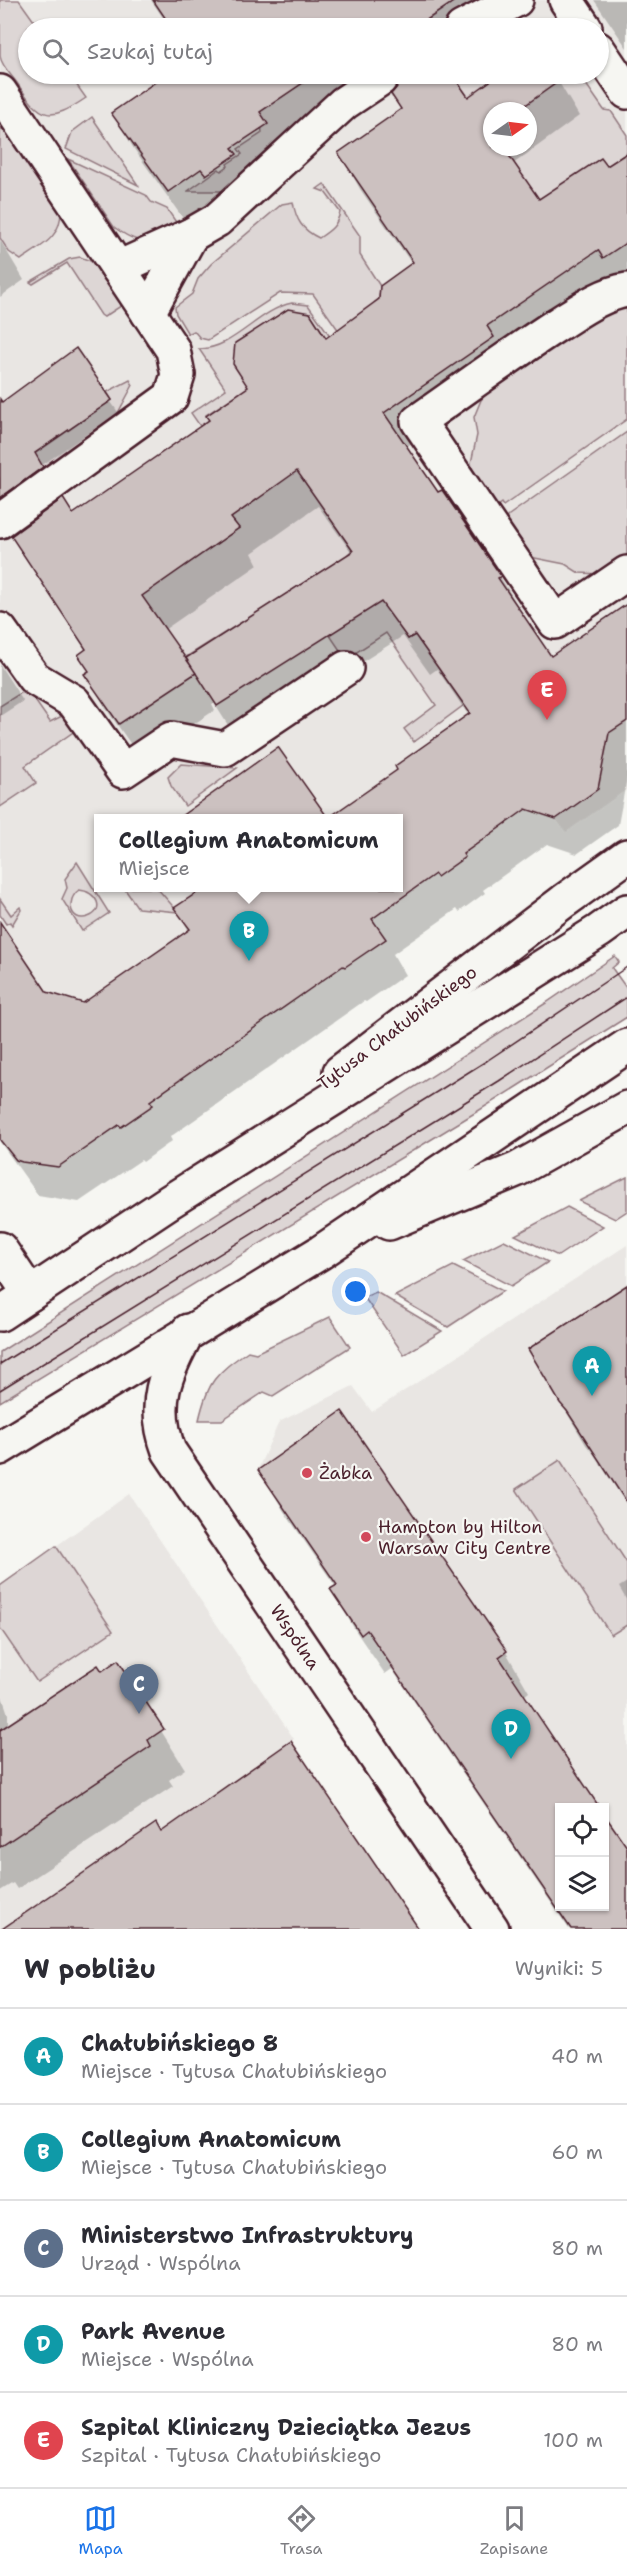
<!DOCTYPE html>
<html lang="pl">
<meta charset="utf-8">
<style>
body{margin:0;font-family:"Shantell Sans",sans-serif;background:#f7f7f7;color:#2b2b33}
.controls{position:absolute;right:18px;bottom:18px;display:grid;overflow:hidden;border-radius:0px;box-shadow:0 2px 4px #0004}
.controls button{width:54px;height:54px;display:grid;place-items:center;padding:0;border:0;border-bottom:2px solid #e1e1e2;background:#fff;color:#2b2b33;font:30px sans-serif}
.compass{position:absolute;left:483px;top:102px;width:54px;height:54px;border-radius:50%;background:#fff;box-shadow:0 2px 4px #0004;rotate:76deg}
.you{position:absolute;left:356px;top:1292px;width:21px;height:21px;margin:-15px;border:4px solid #fff;border-radius:50%;background:#1a73e8;box-shadow:0 0 0 9px #1a73e833}
.badge{display:grid;place-items:center;width:39px;height:39px;border-radius:50%;background:#1a73e8;color:#fff;font-size:20px;font-weight:700}
.pin{position:absolute;translate:-50% -50px;filter:drop-shadow(0 2px 3px #0008)}
.pin::after{content:'';position:absolute;top:32px;width:21px;height:18px;background:inherit;clip-path:polygon(0 0,100% 0,50% 100%)}
.popup{position:absolute;left:94px;top:814px;width:309px;height:78px;box-sizing:border-box;display:grid;place-content:center;border-radius:0px;background:#fff;filter:drop-shadow(0 2px 4px #0005);font-size:20px;white-space:nowrap;color:#7c7c81}
.popup b{font-size:22px;color:#2b2b33}
.popup::after{content:'';position:absolute;left:50%;top:100%;margin-left:-12px;border:12px solid transparent;border-top-color:#fff}
.list{margin:0;padding:0;list-style:none}
h2{display:flex;justify-content:space-between;align-items:center;height:78px;margin:0;padding:0 24px;font-size:26px}
h2 small{font-size:20px;font-weight:400;color:#7c7c81}
.list li{display:grid;grid-template-columns:39px 1fr auto;gap:18px;align-items:center;box-sizing:border-box;height:96px;padding:0 24px;border-top:2px solid #e1e1e2}
.list b{display:block;font-size:22px;white-space:nowrap}
.list p{margin:0;font-size:20px;white-space:nowrap;color:#7c7c81}
.list em{font-size:20px;font-style:normal;color:#7c7c81}
.icon{flex:none;width:33px;height:33px;fill:none;stroke:currentColor;stroke-width:2;stroke-linecap:round;stroke-linejoin:round}
.map{position:relative;flex:none;width:627px;height:1929px;overflow:hidden}
.search{position:absolute;background:#fff;box-shadow:0 2px 4px #0004;left:18px;right:18px;top:18px;height:66px;display:flex;align-items:center;gap:15px;box-sizing:border-box;padding:0 21px;border-radius:33px;color:#7c7c81;font-size:22px}
.sheet{height:558px;background:#fff}
nav{display:flex;justify-content:space-around;align-items:center;box-sizing:border-box;height:84px;border-top:2px solid #e1e1e2;background:#fff;font-size:16px;color:#7c7c81}
nav a{display:grid;justify-items:center;gap:3px}
nav .on{color:#1a73e8}
.map>svg:first-child{display:block}
</style>
<div class="map">
<svg width="627" height="1929" viewBox="0 0 627 1929">
<rect width="100%" height="100%" fill="#f6f6f2"/>
<filter id="ink" filterUnits="userSpaceOnUse"><feTurbulence type="fractalNoise" baseFrequency=".0167" numOctaves="2"/><feDisplacementMap in="SourceGraphic" scale="12" xChannelSelector="R" yChannelSelector="G"/><feConvolveMatrix kernelMatrix="1 2 1 2 8 2 1 2 1" color-interpolation-filters="sRGB"/></filter>
<g filter="url(#ink)">
<g fill="#e9e6e3" fill-rule="evenodd">
<path d="M0,0H627V789L566,832L556,819L528,808L463,853L465,857L437,877L435,875L373,919L386,939L345,967L343,966L150,1101L153,1105L121,1127L119,1126L66,1162L52,1167L19,1161L0,1140ZM28,28H598V74H28ZM492,111H528V147H492ZM99,818H399V888H99Z"/>
<path d="M627,1245V1929H571L258,1469L279,1422L353,1386L372,1412ZM560,1808H604V1906H560Z"/>
<polygon points="129,1494 294,1739 291,1741 419,1929 0,1929 0,1586"/>
</g>
<g fill="#ddd6d5" stroke="#947a80" stroke-width="1.5" fill-rule="evenodd">
<path d="M0,0H19L39,28H28V74H69L86,98C49,123 41,119 17,83C11,75 1,65 0,56C0,38 0,18 0,0Z"/>
<polygon points="456,0 490,0 440,28 391,28 388,24 412,8 423,23"/>
<polygon points="316,74 366,74 223,191 188,191 219,169 221,171 228,166 227,164 242,154 238,149 262,133 260,112"/>
<polygon points="452,74 500,74 493,79 560,80 556,74 579,74 604,110 611,111 627,135 627,153 544,208 503,147 528,147 528,111 492,111 492,131"/>
<polygon points="92,117 138,185 66,149 72,132"/>
<path d="M0,129H7L61,211C61,238 41,246 21,260L9,252L0,238Z"/>
<path d="M68,159L146,195L151,202L167,209L180,228C150,241 143,249 114,227Z"/>
<path d="M324,184L360,236V255L380,286L379,299L375,302L377,306L339,331L313,294L280,293L208,340L200,338L194,331L188,334L176,314L175,307L192,294L198,279L211,264L282,204L293,202C296,220 302,230 319,238C331,230 337,226 340,212L325,192L317,189Z"/>
<polygon points="80,257 96,263 124,304 104,317 101,315 67,263 33,284 30,282 69,259"/>
<path d="M292,303L308,305L331,337L327,339L310,313L248,387L206,415L209,420L200,426L191,413L226,389L199,349C234,349 258,310 292,303Z"/>
<polygon points="627,305 627,419 503,506 501,503 493,509 475,480 471,463 477,435 474,417 481,400 491,388 592,319"/>
<polygon points="130,380 133,385 113,422 0,509 0,478 112,400 107,392"/>
<polygon points="627,432 627,559 601,574 579,573 565,564 535,558 522,549 502,522 509,515"/>
<polygon points="291,462 352,550 348,554 408,639 415,635 464,705 414,742 404,729 436,705 386,633 346,659 329,634 352,620 321,572 175,664 142,611 121,555 183,567 239,528 231,518 267,492"/>
<polygon points="27,689 50,722 66,714 76,730 25,766 36,783 0,807 0,706"/>
<polygon points="181,764 237,768 185,806 171,786 168,777"/>
<path d="M77,862L109,913L82,931L62,899L67,888L65,879ZM79,890C97,891 106,911 88,917C70,923 65,900 79,890Z"/>
<polygon points="124,888 157,888 178,912 138,908"/>
<polygon points="0,899 11,915 20,907 21,910 12,925 10,922 6,924 0,915"/>
<polygon points="615,956 619,962 612,968 627,989 627,1017 478,1111 0,1402 0,1352 546,1003"/>
<polygon points="627,1177 627,1211 615,1219 579,1201"/>
<polygon points="567,1207 603,1226 558,1256 515,1235"/>
<polygon points="504,1240 548,1262 511,1286 463,1261"/>
<polygon points="453,1266 503,1291 448,1327 395,1296"/>
<polygon points="376,1292 442,1331 404,1355 364,1297"/>
<path d="M330,1317L350,1347L273,1396L264,1392L222,1420H199C208,1381 215,1374 248,1351L256,1353Z"/>
<polygon points="560,1460 627,1563 627,1625 611,1635 516,1489"/>
<polygon points="56,1546 113,1631 37,1682 0,1628 0,1586"/>
</g>
<g fill="#0003" fill-rule="evenodd">
<polygon points="151,0 501,0 487,28 170,28"/>
<polygon points="594,0 627,0 627,48"/>
<path d="M170,74H450L468,99L503,74H554L579,116L513,164L538,201L606,168L627,154V291L514,374L406,447L500,577L551,658L627,606V777L618,825L577,854L547,844L483,890L485,893L459,912L457,909L393,954L405,975L366,1002L364,1001L170,1137L172,1141L143,1162L141,1160L79,1202L38,1195L0,1142V926L46,994L83,1005L189,931L176,908L206,888H399V770L469,716L437,669L430,674L403,636L238,741L214,703L212,704L215,710L141,759L107,710L86,674L90,672L86,651L13,537L73,517L380,300L412,264L360,189L340,153L402,110L394,98H392L380,82L189,227L134,149L113,113ZM492,111H528V147H492ZM318,506L352,553L194,673L164,630L258,565L252,553Z"/>
<polygon points="0,240 24,280 0,297"/>
<polygon points="75,351 118,412 41,466 49,479 0,515 0,403"/>
<polygon points="0,665 23,701 0,716"/>
<polygon points="627,1286 627,1505 593,1453 586,1445 554,1391"/>
<polygon points="342,1413 506,1652 529,1692 524,1696 560,1808 560,1906 604,1906 627,1850 627,1929 569,1929 392,1669 385,1674 355,1630 332,1590 336,1587 283,1510 260,1470"/>
<polygon points="627,1582 627,1601 619,1587"/>
<polygon points="118,1662 185,1769 169,1780 173,1786 17,1889 13,1883 0,1891 0,1690 8,1714 8,1727"/>
</g>
<g fill="#ccc1c0" stroke="#4a1f2b" stroke-width="1.5">
<polygon points="153,0 456,0 419,25 421,28 172,28"/>
<polygon points="167,74 316,74 260,112 268,124 232,148 237,154 206,175 201,169 168,192 111,113"/>
<polygon points="397,74 452,74 468,97 500,74 569,74 517,111 492,111 492,147 503,147 539,199 601,158 607,166 627,153 627,242 603,258 598,250 487,326 494,337 384,413 438,492 442,490 501,576 498,578 551,656 627,604 627,721 609,733 598,789 556,819 526,809 463,854 465,857 437,877 435,874 372,919 386,939 345,967 343,966 150,1101 153,1105 121,1127 119,1125 58,1167 22,1162 16,1160 0,1140 0,922 47,992 83,1003 190,929 174,908 204,888 399,888 399,819 177,819 278,747 328,818 397,770 395,766 470,713 415,635 408,639 381,602 217,706 186,658 353,551 297,471 231,518 239,528 142,596 196,673 119,724 84,674 89,671 78,655 86,649 11,536 63,498 73,514 209,420 206,416 248,387 233,364 235,343 288,309 310,313 326,338 379,299 380,286 413,262 338,153 401,109 391,94 397,87"/>
<polygon points="76,348 112,400 35,453 43,467 0,498 0,399 2,402"/>
<polygon points="627,1285 627,1503 567,1411 560,1403 528,1349"/>
<polygon points="342,1411 507,1651 499,1657 600,1808 560,1808 560,1906 604,1906 604,1814 627,1847 627,1929 571,1929 367,1630 361,1635 351,1620 330,1589 337,1585 258,1470"/>
<polygon points="118,1660 164,1729 148,1740 151,1746 0,1847 0,1730 98,1665 102,1671"/>
<polygon points="291,1741 419,1929 2,1929 156,1823 161,1832"/>
</g>
<g fill="none" stroke-linecap="round" stroke-linejoin="round">
<defs>
<g id="minor">
<polyline points="566,0 585,28"/>
<polyline points="462,28 516,0"/>
<polyline points="598,49 627,92"/>
<polyline points="0,92 173,350 178,375 171,397 0,521"/>
<polyline points="118,268 191,235 217,220 344,103 380,79"/>
<path d="M627,290C602,294 579,311 558,324C510,355 464,389 418,421L555,622L627,573"/>
<polyline points="148,313 191,235"/>
<polyline points="0,630 34,678 74,702 123,771 171,739 225,749 346,668"/>
<polyline points="0,1249 30,1294"/>
<path d="M188,1331C165,1374 151,1403 169,1451L492,1929"/>
</g>
<g id="major">
<polyline points="340,1072 564,901 627,856"/>
<polyline points="389,1223 518,1169 627,1108"/>
<polyline points="0,1314 169,1202 599,931 627,911"/>
<polyline points="0,1448 321,1252 627,1046"/>
</g>
</defs>
<use href="#minor" stroke="#4a1f2b" stroke-width="38"/>
<use href="#major" stroke="#4a1f2b" stroke-width="38"/>
<use href="#minor" stroke="#f6f6f2" stroke-width="33"/>
<use href="#major" stroke="#f6f6f2" stroke-width="33"/>
<g stroke="#4a1f2b" stroke-width="1.5">
<polyline points="0,1364 488,1060 627,967"/>
<polyline points="0,1390 499,1081 627,997"/>
</g>
</g>
</g>
<g fill="#d1495b" stroke="#f6f6f2" stroke-width="2">
<circle cx="307" cy="1473" r="6"/>
<circle cx="366" cy="1537" r="6"/>
</g>
<g text-anchor="middle" dominant-baseline="central" stroke-width="4.5" stroke-linejoin="round" paint-order="stroke">
<g font-size="18" fill="#4a1f2b" stroke="#f6f6f2">
<text transform="translate(397 1028) rotate(-37)">Tytusa Chałubińskiego</text>
<text transform="translate(295 1637) rotate(56)">Wspólna</text>
</g>
<g font-size="18" fill="#4a1f2b" stroke="#f6f6f2" text-anchor="start">
<text x="319" y="1473">Żabka</text>
<text x="378" y="1527">Hampton by Hilton<tspan x="378" dy="21">Warsaw City Centre</tspan></text>
</g>
</g>
</svg>
<div class="controls">
<button><svg class="icon" aria-label="locate" viewBox="0 0 24 24"><circle cx="12" cy="12" r="6"/><path d="M12 2v4M12 18v4M2 12h4M18 12h4"/></svg></button>
<button><svg class="icon" aria-label="layers" viewBox="0 0 24 24"><path d="M12 4l9 5-9 5-9-5zM3 14l9 5 9-5"/></svg></button>
</div>
<svg class="compass" viewBox="-18 -18 36 36"><path d="M0-13l5 13h-10z" fill="#e53935"/><path d="M0 13l5-13h-10z" fill="#7c7c81"/></svg>
<div class="you"></div>
<div class="pin badge" style="left:592px;top:1396px;background:#0f9aa8">A</div>
<div class="pin badge" style="left:249px;top:961px;background:#0f9aa8">B</div>
<div class="popup"><b>Collegium Anatomicum</b>Miejsce</div>
<div class="pin badge" style="left:139px;top:1714px;background:#5c6f8a">C</div>
<div class="pin badge" style="left:511px;top:1759px;background:#0f9aa8">D</div>
<div class="pin badge" style="left:547px;top:720px;background:#e0444e">E</div>
<div class="search"><svg class="icon" aria-label="search" viewBox="0 0 24 24"><circle cx="10" cy="10" r="6"/><path d="M15 15l6 6"/></svg>Szukaj tutaj</div>
</div>
<section class="sheet">
<h2>W pobliżu<small>Wyniki: 5</small></h2>
<ul class="list">
<li><span class="badge" style="background:#0f9aa8">A</span><div><b>Chałubińskiego 8</b><p>Miejsce · Tytusa Chałubińskiego</p></div><em>40 m</em></li>
<li><span class="badge" style="background:#0f9aa8">B</span><div><b>Collegium Anatomicum</b><p>Miejsce · Tytusa Chałubińskiego</p></div><em>60 m</em></li>
<li><span class="badge" style="background:#5c6f8a">C</span><div><b>Ministerstwo Infrastruktury</b><p>Urząd · Wspólna</p></div><em>80 m</em></li>
<li><span class="badge" style="background:#0f9aa8">D</span><div><b>Park Avenue</b><p>Miejsce · Wspólna</p></div><em>80 m</em></li>
<li><span class="badge" style="background:#e0444e">E</span><div><b>Szpital Kliniczny Dzieciątka Jezus</b><p>Szpital · Tytusa Chałubińskiego</p></div><em>100 m</em></li>
</ul>
</section>
<nav>
<a class="on"><svg class="icon" aria-label="map" viewBox="0 0 24 24"><path d="M3 6l6-2 6 2 6-2v14l-6 2-6-2-6 2zM9 4v14M15 6v14"/></svg>Mapa</a>
<a><svg class="icon" aria-label="directions" viewBox="0 0 24 24"><path d="M12 3l9 9-9 9-9-9zM9 14v-3h6M13 9l2 2-2 2"/></svg>Trasa</a>
<a><svg class="icon" aria-label="saved" viewBox="0 0 24 24"><path d="M7 4h10v16l-5-4-5 4z"/></svg>Zapisane</a>
</nav>
